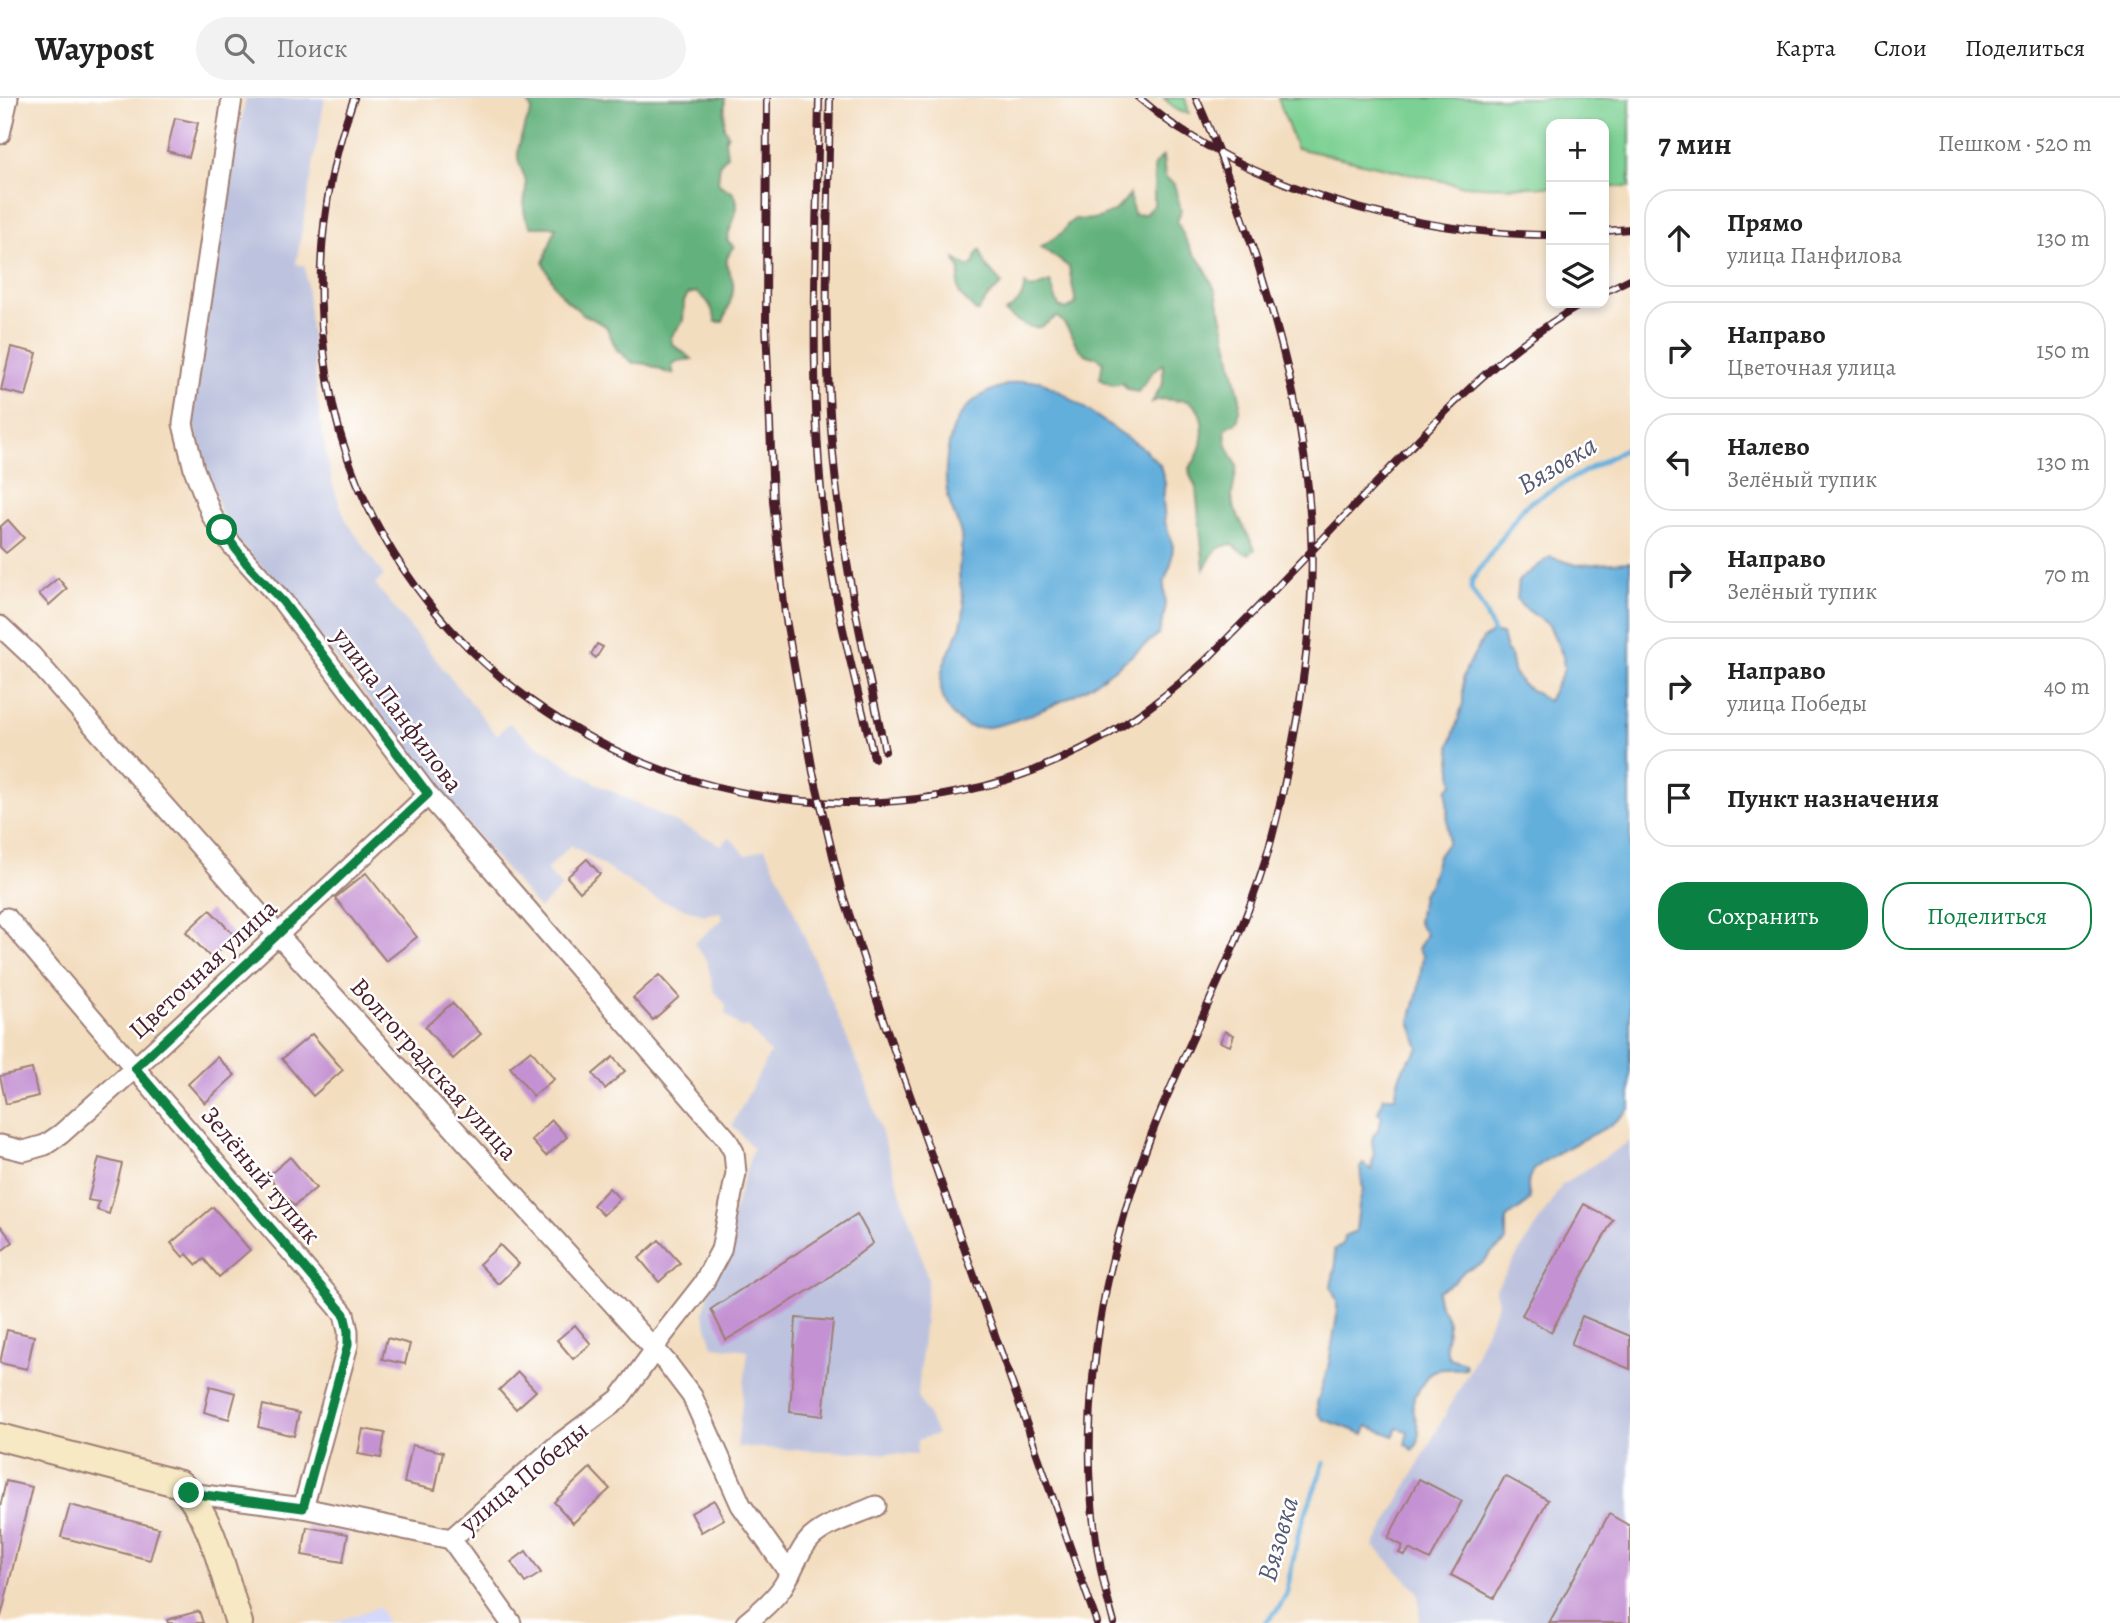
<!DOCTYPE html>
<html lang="ru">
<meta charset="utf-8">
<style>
body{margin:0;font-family:Alegreya,serif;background:#f2f2f2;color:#222}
.controls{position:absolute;right:21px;top:21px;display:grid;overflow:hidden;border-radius:14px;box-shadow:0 4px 10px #0003}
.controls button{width:63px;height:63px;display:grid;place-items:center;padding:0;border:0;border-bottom:2px solid #e0e0e0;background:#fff;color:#222;font:35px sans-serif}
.stop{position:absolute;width:21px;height:21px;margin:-16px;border:5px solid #0b8043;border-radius:50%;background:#fff}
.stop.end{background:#0b8043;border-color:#fff;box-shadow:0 2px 7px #0008}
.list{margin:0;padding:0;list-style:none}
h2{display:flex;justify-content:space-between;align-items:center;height:91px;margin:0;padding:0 28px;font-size:30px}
h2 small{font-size:23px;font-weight:400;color:#767676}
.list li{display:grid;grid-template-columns:46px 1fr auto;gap:21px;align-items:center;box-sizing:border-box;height:98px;margin:0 14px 14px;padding:0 14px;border:2px solid #e0e0e0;border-radius:28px}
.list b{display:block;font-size:26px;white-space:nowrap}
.list p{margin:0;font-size:23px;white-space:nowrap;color:#767676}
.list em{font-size:23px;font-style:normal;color:#767676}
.actions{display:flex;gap:14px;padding:21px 28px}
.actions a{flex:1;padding:16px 0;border:2px solid #0b8043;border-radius:28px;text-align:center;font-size:24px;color:#0b8043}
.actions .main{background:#0b8043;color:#fff}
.icon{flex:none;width:38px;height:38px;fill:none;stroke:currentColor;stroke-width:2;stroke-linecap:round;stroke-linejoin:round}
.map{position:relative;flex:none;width:1630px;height:1525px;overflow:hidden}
header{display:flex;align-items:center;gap:42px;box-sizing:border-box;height:98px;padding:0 35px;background:#fff;border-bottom:2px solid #e0e0e0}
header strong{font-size:33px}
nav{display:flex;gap:38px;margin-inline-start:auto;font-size:24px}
.search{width:490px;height:63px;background:#f2f2f2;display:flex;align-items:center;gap:18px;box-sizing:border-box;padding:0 24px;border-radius:38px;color:#767676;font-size:26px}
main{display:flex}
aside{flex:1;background:#fff}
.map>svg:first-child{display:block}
</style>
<header>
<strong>Waypost</strong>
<div class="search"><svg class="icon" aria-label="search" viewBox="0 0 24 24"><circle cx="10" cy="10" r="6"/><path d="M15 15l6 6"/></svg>Поиск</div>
<nav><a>Карта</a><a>Слои</a><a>Поделиться</a></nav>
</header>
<main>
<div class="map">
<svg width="1630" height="1525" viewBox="0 0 1630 1525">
<rect width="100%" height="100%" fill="#fff"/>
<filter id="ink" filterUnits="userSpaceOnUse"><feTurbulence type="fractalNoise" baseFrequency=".0143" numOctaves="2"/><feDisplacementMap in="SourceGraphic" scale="14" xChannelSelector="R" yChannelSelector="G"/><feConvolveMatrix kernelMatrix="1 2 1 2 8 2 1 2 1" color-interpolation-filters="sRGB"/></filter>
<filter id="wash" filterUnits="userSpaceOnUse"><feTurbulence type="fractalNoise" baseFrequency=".00686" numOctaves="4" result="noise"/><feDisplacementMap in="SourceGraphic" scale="28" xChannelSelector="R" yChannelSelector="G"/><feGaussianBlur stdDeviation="1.57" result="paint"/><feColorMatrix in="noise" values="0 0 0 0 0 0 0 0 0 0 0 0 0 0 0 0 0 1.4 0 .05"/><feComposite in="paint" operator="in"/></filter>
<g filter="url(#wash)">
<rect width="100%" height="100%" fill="#f3ddbf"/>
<polygon fill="#d4d8f9" points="379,1509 387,1525 331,1525"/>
<g fill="#bdc3de">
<polygon points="246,0 325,0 296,166 305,168 318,306 325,351 333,388 346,422 384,478 375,486 497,637 509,625 535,646 595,685 722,747 729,739 746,757 765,750 782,785 867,988 928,1181 918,1298 937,1336 918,1342 917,1357 737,1349 748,1252 713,1248 703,1215 753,1050 732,1027 770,955 748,929 741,930 725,916 726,907 714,893 707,864 694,845 723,821 720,814 703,817 654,800 571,747 546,772 562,789 539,811 439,692 285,493 227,432 192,323 222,121"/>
<polygon points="1630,1043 1630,1525 1420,1525 1418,1494 1374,1448 1469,1273 1498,1205 1495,1192 1562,1087"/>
</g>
<g fill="#7bd093" stroke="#62785f" stroke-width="2">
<path d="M1164,0H1185L1189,15C1179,16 1171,7 1164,0Z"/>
<polygon points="1278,0 1630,0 1630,89 1604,89 1604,26 1551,26 1551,89 1464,88 1296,50"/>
</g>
<g fill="#64b27d" stroke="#576854" stroke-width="2">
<path d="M526,0H725L724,29L728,36L725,42L727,58L720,65L718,85C723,91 728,90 733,95C744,108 729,128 727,142L734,149C716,170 736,173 733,191C732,202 727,213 723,224H716C712,209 709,202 696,194L688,196L684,203L683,223L671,239L672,246L692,261L675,264L672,269L674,276C654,273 655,264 633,265L617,252L606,228L583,216L566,202L555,188L543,165L556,129H531C519,111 526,105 526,87C526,77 519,69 518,60C517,44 526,26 532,12Z"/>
<path d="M1163,58L1165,79L1174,86L1181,112L1177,124L1192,154L1203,166L1216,194L1240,301L1238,323L1226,330C1223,345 1230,354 1237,367L1232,397L1233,408L1255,451L1249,456L1242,454L1232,446C1213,449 1213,457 1204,471L1196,390L1190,377L1189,370C1204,355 1210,317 1190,304C1183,300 1180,304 1174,302C1164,301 1161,300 1152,304L1163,285V266L1154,272L1138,294L1128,292L1122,285C1112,288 1108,287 1100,280L1103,264L1097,259C1073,259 1074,229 1057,219C1052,221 1047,226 1042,228C1029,234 1015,221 1005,214C1017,207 1023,201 1025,186L1031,191L1050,184L1059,209L1066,211L1076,206L1069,169L1041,149L1063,134L1068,126L1075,121C1097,124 1118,116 1129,96L1134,117L1145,116L1154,107V67Z"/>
<polygon points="980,152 986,168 1002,186 988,199 977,214 960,197 958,189 960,172 955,161 968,169 974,165 976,157"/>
</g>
<g fill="#64afdc" stroke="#576784" stroke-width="2">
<path d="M1021,283H1040L1064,296L1144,351L1160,367L1165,385L1163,401L1165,424L1173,448L1171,466L1164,485L1165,512L1159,536C1137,553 1115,572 1091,587C1069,602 992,638 968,628C955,623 945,610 942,596C934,561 966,540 964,506C963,495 959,485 959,474C959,462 963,450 961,437C959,425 952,414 949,402C943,380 946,350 954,329C966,300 992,290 1021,283Z"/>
<path d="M1550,459L1577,467L1630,464V1010C1625,1015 1619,1021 1613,1025C1594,1039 1538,1059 1530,1078C1527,1085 1528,1094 1530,1100C1524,1112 1514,1112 1506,1121V1143L1501,1148L1491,1155L1483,1165L1465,1172L1454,1184L1438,1193C1434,1207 1447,1213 1448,1226C1449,1242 1441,1239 1449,1260L1465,1265L1466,1270C1456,1272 1444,1269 1433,1273C1427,1276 1426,1280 1423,1285C1418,1294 1411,1300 1413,1310C1415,1326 1426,1337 1413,1352L1405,1346L1408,1333L1397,1330L1394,1338L1367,1328L1364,1336L1324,1322L1318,1316L1317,1305L1328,1270L1337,1218V1204L1331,1188L1336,1166L1334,1152L1343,1146L1344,1138L1356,1133L1359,1107L1363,1092L1360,1070L1363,1066L1371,1072L1374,1056L1372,1044L1373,1038L1378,1032L1382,1019L1378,1014L1384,999H1396C1396,978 1405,966 1419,951L1410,923L1418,893L1423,858L1418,851L1426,836L1418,825L1422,796L1429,787L1438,758L1448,744L1447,692L1453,685L1450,648L1463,605V580L1467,569L1483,541L1493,534L1502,536L1506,552L1510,556L1513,573L1522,586L1548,603L1564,572L1563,558L1549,527L1522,508L1517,501L1519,482Z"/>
</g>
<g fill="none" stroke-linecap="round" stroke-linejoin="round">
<g stroke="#64afdc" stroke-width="5">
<polyline points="1493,534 1485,514 1471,491 1472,482 1523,410 1532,403 1630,348"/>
<polyline points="1265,1525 1278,1511 1286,1497 1299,1433 1324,1365"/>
</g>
</g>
<g id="blocks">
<g fill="#c492d3">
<polygon points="175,20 198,25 189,59 167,53"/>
<polygon points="11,249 37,255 26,298 1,292"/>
<polygon points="8,422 24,440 6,455 0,449 0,429"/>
<polygon points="58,480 67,491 49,507 39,496"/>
<polygon points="597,546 603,549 596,560 591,556"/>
<polygon points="587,761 600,776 580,794 567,779"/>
<polygon points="366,775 417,839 386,863 335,800"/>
<polygon points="210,812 235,838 211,860 186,834"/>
<polygon points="659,877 679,899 653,922 633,900"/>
<polygon points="452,905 481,936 453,961 425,929"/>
<polygon points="1225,933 1234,937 1230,948 1220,944"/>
<polygon points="312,936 343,972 313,998 282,961"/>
<polygon points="531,952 554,981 533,998 510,969"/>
<polygon points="217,959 235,977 205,1005 188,986"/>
<polygon points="613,959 625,973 605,991 593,976"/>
<polygon points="32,971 38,998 6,1006 0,978"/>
<polygon points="552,1022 567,1039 546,1058 531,1042"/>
<polygon points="290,1059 316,1090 294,1108 268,1078"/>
<polygon points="99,1060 122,1066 109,1116 97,1112 99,1104 88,1102"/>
<polygon points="609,1090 620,1101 603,1117 593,1107"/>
<polygon points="1584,1106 1613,1122 1551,1234 1522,1217"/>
<polygon points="213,1109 250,1152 219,1179 204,1161 197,1167 187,1156 183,1159 171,1145"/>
<polygon points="857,1116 873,1145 823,1184 726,1242 711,1211"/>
<polygon points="0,1127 13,1144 0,1154"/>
<polygon points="659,1142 680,1165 659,1184 639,1160"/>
<polygon points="500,1147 519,1166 498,1186 479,1166"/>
<polygon points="1582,1218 1630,1238 1630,1271 1571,1247"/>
<polygon points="796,1220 833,1223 823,1318 790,1314"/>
<polygon points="575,1227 591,1246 573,1261 557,1242"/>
<polygon points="7,1232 34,1238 27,1271 0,1265"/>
<polygon points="387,1240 410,1246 405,1266 382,1261"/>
<polygon points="518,1274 536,1293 516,1311 499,1292"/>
<polygon points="210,1288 236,1295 229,1321 204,1314"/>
<polygon points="263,1307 299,1315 294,1338 258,1329"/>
<polygon points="363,1331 385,1335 381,1360 358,1356"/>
<polygon points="412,1347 443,1354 435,1392 404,1385"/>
<polygon points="590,1370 610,1391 573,1425 554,1404"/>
<polygon points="1505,1378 1548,1402 1494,1500 1451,1477"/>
<polygon points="1419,1381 1462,1403 1430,1462 1409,1451 1405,1458 1399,1455 1403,1448 1388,1440"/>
<polygon points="6,1383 32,1389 1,1519 0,1409"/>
<polygon points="714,1402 724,1421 701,1434 691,1415"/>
<polygon points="70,1407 159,1430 150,1462 61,1439"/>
<polygon points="1609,1416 1630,1428 1630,1525 1549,1525"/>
<polygon points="307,1429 348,1436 343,1464 302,1457"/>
<polygon points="526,1453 541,1475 525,1485 511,1464"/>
<polygon points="199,1513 203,1525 168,1525 167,1522"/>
</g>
</g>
</g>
<g filter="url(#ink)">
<use href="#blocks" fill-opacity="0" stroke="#9e7e75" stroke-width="2"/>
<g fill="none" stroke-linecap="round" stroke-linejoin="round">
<defs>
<g id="street">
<polyline points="0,36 8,0"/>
<polyline points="0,528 32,558 278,837 667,1265 692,1298 741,1407 790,1476"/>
<polyline points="7,820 344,1216 348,1233 348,1247 303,1410"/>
<polyline points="0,1047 24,1053 45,1047 61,1036 135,970 428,697"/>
<polyline points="189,1395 303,1410 451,1441 555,1349 619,1301 654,1253 659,1242 703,1186 721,1152 736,1075 734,1054 726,1040 428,697 283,504 232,447 212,418 194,371 183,326 232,0"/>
<polyline points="451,1441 511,1525"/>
<path d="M746,1525C758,1515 772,1504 781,1491C793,1475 797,1453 812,1439C829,1424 856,1417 876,1408"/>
</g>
<path id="secondary" d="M0,1339L180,1386C214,1420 224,1480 239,1525"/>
</defs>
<use href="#street" stroke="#9e7e75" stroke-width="23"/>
<use href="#secondary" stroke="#9e7e75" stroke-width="30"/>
<use href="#street" stroke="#fff" stroke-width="19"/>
<use href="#secondary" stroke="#f6e9c3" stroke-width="26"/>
<defs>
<g id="rail">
<path d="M354,0C307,129 308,282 367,407C455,591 643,703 845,705C985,706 1102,659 1204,564C1266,502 1325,438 1386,375C1446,312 1506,248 1584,205"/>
<polyline points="767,0 766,225 773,403 785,516 813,674 841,791 883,921 1097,1525"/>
<path d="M819,0C817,140 808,281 824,421C833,502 855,581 874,660"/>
<path d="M830,0C828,122 822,244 834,366C843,463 864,557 885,653"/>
<path d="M1139,0C1153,11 1166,23 1181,32C1288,101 1425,136 1551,137"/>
<polyline points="1604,133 1630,131"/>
<polyline points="1604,194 1630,181"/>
<path d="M1114,1525C1067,1367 1093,1186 1152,1035C1187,944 1236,857 1265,764C1280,713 1290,662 1299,609C1308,551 1314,494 1311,435C1308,342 1285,251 1257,163C1239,108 1220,52 1196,0"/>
</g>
</defs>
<use href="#rail" stroke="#4a1f2b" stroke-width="8"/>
<use href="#rail" stroke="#fff" stroke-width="5" stroke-dasharray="16" stroke-linecap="butt"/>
</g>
</g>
<g fill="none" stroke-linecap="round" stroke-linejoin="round" filter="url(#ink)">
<polyline stroke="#0b8043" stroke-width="9" points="189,1395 303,1410 348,1247 348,1233 344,1216 135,970 428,696 283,504 247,466 222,432"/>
</g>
<g text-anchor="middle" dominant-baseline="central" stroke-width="5" stroke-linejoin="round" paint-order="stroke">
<g font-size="26" fill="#4a1f2b" stroke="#fff">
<text transform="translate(398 612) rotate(53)">улица Панфилова</text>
<text transform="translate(203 871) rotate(-43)">Цветочная улица</text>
<text transform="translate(434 971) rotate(48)">Волгоградская улица</text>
<text transform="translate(261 1077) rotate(50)">Зелёный тупик</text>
<text transform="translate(524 1379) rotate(-40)">улица Победы</text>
</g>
<g font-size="28" font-style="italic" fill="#545972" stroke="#fff">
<text transform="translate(1557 367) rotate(-31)">Вязовка</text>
<text transform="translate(1278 1441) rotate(-74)">Вязовка</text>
</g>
</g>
</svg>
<div class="controls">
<button>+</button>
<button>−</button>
<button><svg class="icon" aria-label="layers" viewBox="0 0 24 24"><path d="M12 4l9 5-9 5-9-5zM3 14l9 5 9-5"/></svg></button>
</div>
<div class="stop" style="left:222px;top:432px"></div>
<div class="stop end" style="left:189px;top:1395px"></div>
</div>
<aside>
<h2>7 мин<small>Пешком · 520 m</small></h2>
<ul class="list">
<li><svg class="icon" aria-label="ahead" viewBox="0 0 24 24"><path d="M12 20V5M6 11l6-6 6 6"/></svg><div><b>Прямо</b><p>улица Панфилова</p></div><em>130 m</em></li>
<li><svg class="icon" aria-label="right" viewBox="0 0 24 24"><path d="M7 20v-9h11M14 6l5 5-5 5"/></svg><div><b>Направо</b><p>Цветочная улица</p></div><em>150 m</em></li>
<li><svg class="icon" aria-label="left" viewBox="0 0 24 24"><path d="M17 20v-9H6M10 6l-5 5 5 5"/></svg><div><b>Налево</b><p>Зелёный тупик</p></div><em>130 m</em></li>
<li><svg class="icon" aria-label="right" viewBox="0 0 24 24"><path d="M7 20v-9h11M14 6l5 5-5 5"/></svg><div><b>Направо</b><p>Зелёный тупик</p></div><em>70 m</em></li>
<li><svg class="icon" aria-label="right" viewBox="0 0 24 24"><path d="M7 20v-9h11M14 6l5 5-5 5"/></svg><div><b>Направо</b><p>улица Победы</p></div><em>40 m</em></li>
<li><svg class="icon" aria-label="arrive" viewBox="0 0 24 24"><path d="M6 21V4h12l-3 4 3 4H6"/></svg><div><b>Пункт назначения</b></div></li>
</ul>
<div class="actions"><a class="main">Сохранить</a><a>Поделиться</a></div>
</aside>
</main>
